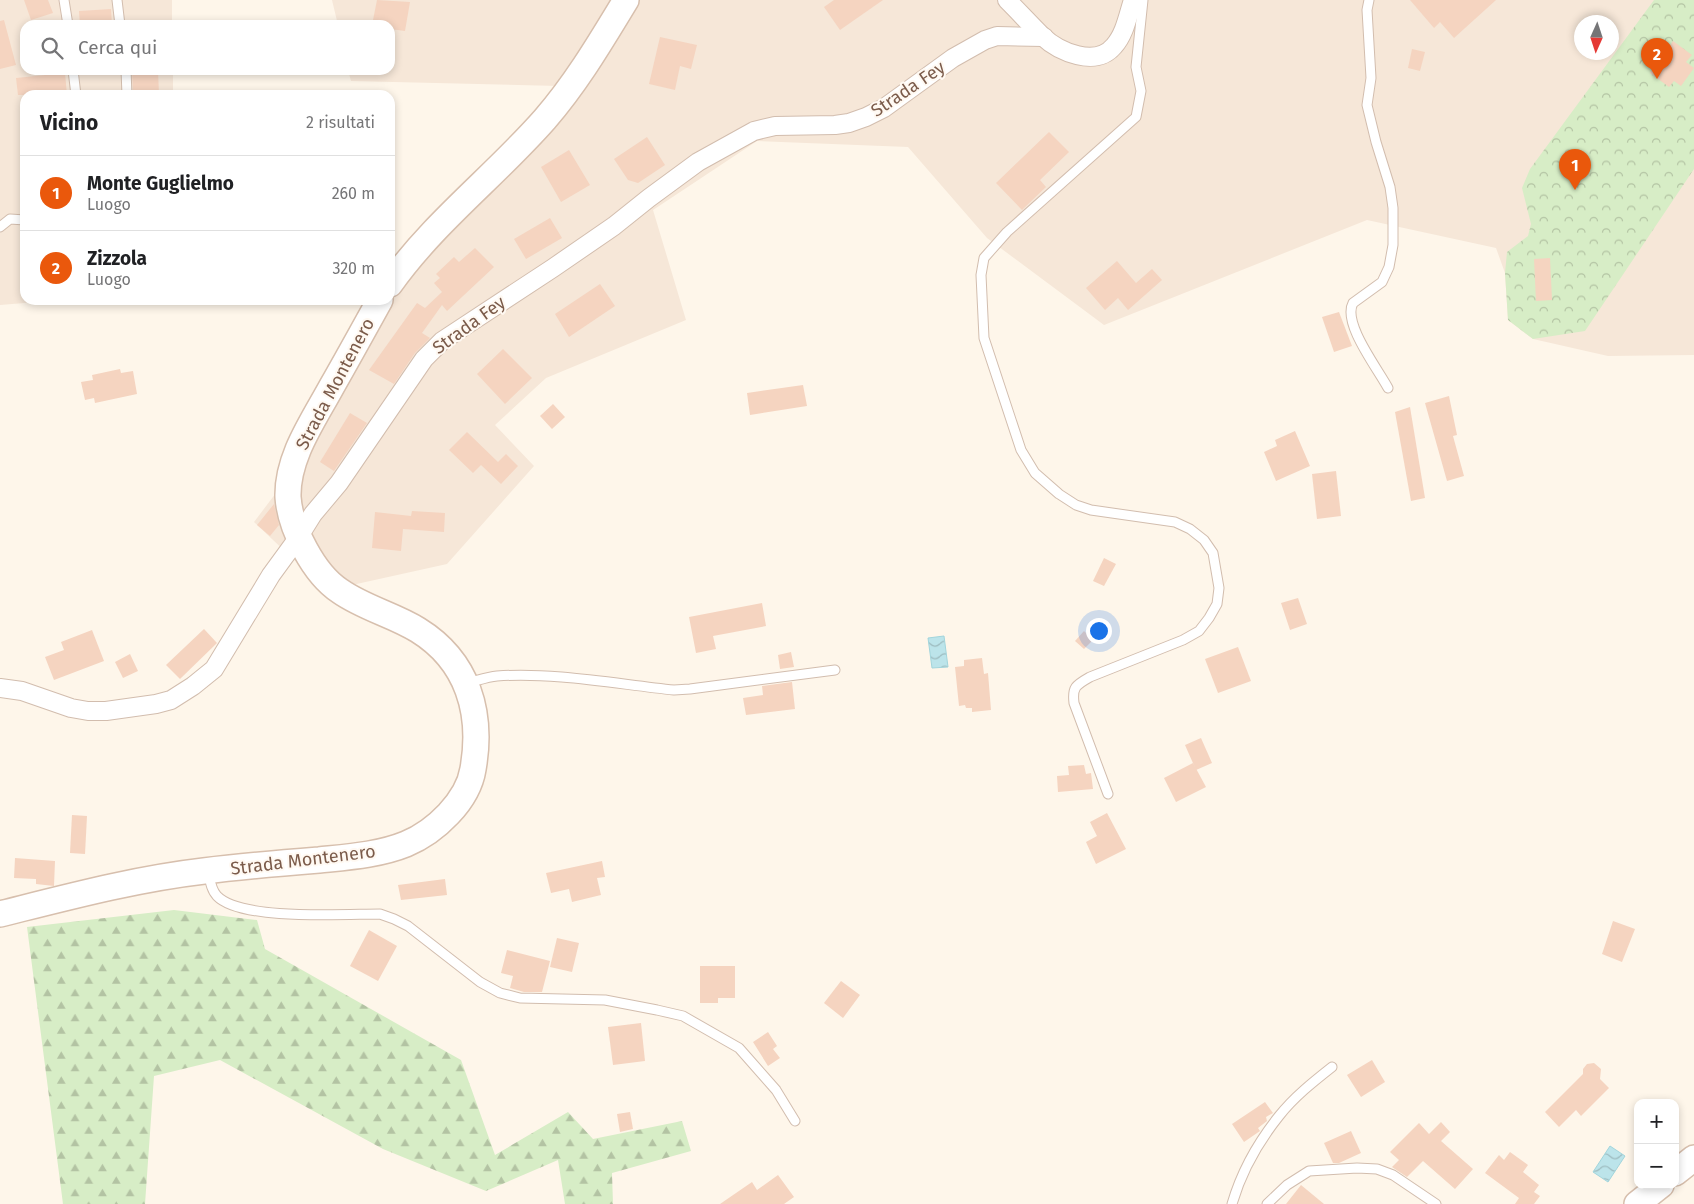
<!DOCTYPE html>
<html lang="it">
<meta charset="utf-8">
<style>
body{margin:0;font-family:"Fira Sans",sans-serif;background:#f2f2f2;color:#202124}
.controls{position:absolute;right:15px;bottom:15px;display:grid;overflow:hidden;border-radius:10px;box-shadow:0 2px 8px #0003}
.controls button{width:45px;height:45px;display:grid;place-items:center;padding:0;border:0;border-bottom:1px solid #e0e0e0;background:#fff;color:#202124;font:25px sans-serif}
.compass{position:absolute;left:1574px;top:15px;width:45px;height:45px;border-radius:50%;background:#fff;box-shadow:0 2px 8px #0003;rotate:183deg}
.you{position:absolute;left:1098px;top:630px;width:18px;height:18px;margin:-12px;border:4px solid #fff;border-radius:50%;background:#1a73e8;box-shadow:0 0 0 8px #1a73e833}
.badge{display:grid;place-items:center;width:32px;height:32px;border-radius:50%;background:#ea580c;color:#fff;font-size:16px;font-weight:700}
.pin{position:absolute;translate:-50% -41px;filter:drop-shadow(0 1px 2px #0008)}
.pin::after{content:'';position:absolute;top:26px;width:18px;height:15px;background:inherit;clip-path:polygon(0 0,100% 0,50% 100%)}
.list{margin:0;padding:0;list-style:none}
h2{display:flex;justify-content:space-between;align-items:center;height:65px;margin:0;padding:0 20px;font-size:21px}
h2 small{font-size:16px;font-weight:400;color:#757577}
.list li{display:grid;grid-template-columns:32px 1fr auto;gap:15px;align-items:center;box-sizing:border-box;height:75px;padding:0 20px;border-top:1px solid #e0e0e0}
.list b{display:block;font-size:19px;white-space:nowrap}
.list p{margin:0;font-size:16px;white-space:nowrap;color:#757577}
.list em{font-size:16px;font-style:normal;color:#757577}
.icon{flex:none;width:28px;height:28px;fill:none;stroke:currentColor;stroke-width:2;stroke-linecap:round;stroke-linejoin:round}
.map{position:relative;flex:none;width:1694px;height:1204px;overflow:hidden}
.search{position:absolute;background:#fff;box-shadow:0 2px 8px #0003;left:20px;top:20px;width:375px;height:55px;display:flex;align-items:center;gap:12px;box-sizing:border-box;padding:0 18px;border-radius:15px;color:#757577;font-size:19px}
.panel{position:absolute;background:#fff;box-shadow:0 2px 8px #0003;left:20px;top:90px;width:375px;height:215px;border-radius:15px}
.map>svg:first-child{display:block}
</style>
<div class="map">
<svg width="1694" height="1204" viewBox="0 0 1694 1204">
<defs>
<pattern id="forest-firs" width="22" height="20" patternUnits="userSpaceOnUse" patternTransform="scale(1.25)"><rect width="22" height="20" fill="#d7edc6"/><path d="M5 1l3.5 6h-7zM16 11l3.5 6h-7z" fill="#b3c3a3"/></pattern>
<pattern id="park-crowns" width="20" height="18" patternUnits="userSpaceOnUse" patternTransform="scale(1.25)"><rect width="20" height="18" fill="#d7edc6"/><path d="M2 6a3 3 0 1 1 6 0M12 15a3 3 0 1 1 6 0" fill="none" stroke="#b3c3a3"/></pattern>
<pattern id="water-waves" width="16" height="10" patternUnits="userSpaceOnUse" patternTransform="scale(1.25)"><rect width="16" height="10" fill="#bce4ea"/><path d="M0 5q4-4 8 0t8 0" fill="none" stroke="#9ebcc0"/></pattern>
</defs>
<rect width="100%" height="100%" fill="#fef6ea"/>
<g fill="#f6e7d8" fill-rule="evenodd">
<polygon points="0,0 172,0 172,25 25,25 25,70 173,70 173,95 25,95 25,300 62,300 0,305"/>
<path d="M332,0H1694V355L1608,356L1533,339L1508,320L1505,273L1496,248L1367,220L1104,325L987,238L908,147L757,141L653,210L686,320L546,378L495,425L534,466L447,564L352,585L328,592L254,522L282,485L390,268L559,86L351,81L348,70H390V25H338ZM1582,22H1612V52H1582Z"/>
</g>
<polygon fill="url(#forest-firs)" points="174,910 257,920 265,949 461,1060 495,1155 568,1112 593,1139 682,1121 691,1151 612,1173 613,1204 565,1204 558,1160 486,1191 383,1149 220,1060 154,1076 145,1204 63,1204 27,927"/>
<polygon fill="url(#park-crowns)" points="1654,0 1694,0 1694,169 1585,331 1533,339 1508,320 1505,273 1507,252 1528,236 1531,224 1522,188 1530,169"/>
<g fill="url(#water-waves)" stroke="#a2d5dc">
<polygon points="944,636 948,667 932,668 928,638"/>
<polygon points="1610,1146 1625,1156 1608,1182 1593,1172"/>
</g>
<g fill="#f5d4c0">
<polygon points="24,0 48,0 53,13 31,20"/>
<polygon points="377,0 410,2 405,31 390,29 390,25 372,25"/>
<polygon points="834,0 883,0 840,30 824,7"/>
<polygon points="1410,0 1496,0 1454,38 1440,22 1434,28"/>
<polygon points="111,9 112,25 80,25 79,11"/>
<polygon points="4,20 16,65 0,69 0,21"/>
<polygon points="660,37 697,45 691,69 680,66 675,90 649,84"/>
<polygon points="1673,41 1692,55 1686,62 1694,68 1681,86 1674,81 1669,87 1650,73 1655,65 1648,61 1661,43 1668,48"/>
<polygon points="1412,49 1425,52 1420,71 1408,68"/>
<polygon points="132,70 158,70 159,95 133,95"/>
<polygon points="65,73 67,95 18,95 16,78"/>
<polygon points="1049,132 1069,152 1040,180 1046,187 1022,210 996,183"/>
<polygon points="647,137 665,165 638,183 628,180 614,159"/>
<polygon points="569,150 590,185 561,202 541,167"/>
<polygon points="550,218 562,238 526,259 514,239"/>
<polygon points="475,248 494,267 447,311 442,305 422,333 430,338 415,353 394,384 369,370 417,303 425,308 442,292 434,283 440,278 436,274 454,257 459,262"/>
<polygon points="1550,258 1552,300 1536,301 1534,259"/>
<polygon points="1117,261 1136,283 1152,269 1162,280 1128,310 1118,298 1105,310 1086,288"/>
<polygon points="600,284 615,306 569,337 555,314"/>
<polygon points="1339,312 1352,346 1334,352 1322,317"/>
<polygon points="503,349 532,378 505,404 477,374"/>
<polygon points="120,369 121,373 133,371 137,394 95,403 94,398 85,400 81,382 93,380 92,375"/>
<polygon points="803,385 807,406 750,415 747,393"/>
<polygon points="1449,396 1457,435 1453,436 1464,476 1447,481 1425,403"/>
<polygon points="553,404 565,417 552,429 540,416"/>
<polygon points="1410,407 1425,498 1411,501 1395,412"/>
<polygon points="350,413 367,423 334,471 320,462"/>
<polygon points="1295,431 1310,466 1276,481 1264,452 1277,446 1275,440"/>
<polygon points="467,432 498,462 506,454 518,466 501,484 481,465 473,473 449,450"/>
<polygon points="1336,471 1341,516 1317,519 1312,474"/>
<polygon points="274,504 279,525 270,536 257,525"/>
<polygon points="412,511 445,513 444,532 403,529 401,551 372,548 375,512 411,516"/>
<polygon points="1104,558 1116,564 1104,586 1093,581"/>
<polygon points="1298,598 1307,624 1290,630 1281,603"/>
<polygon points="762,603 766,626 713,636 716,649 696,653 689,617"/>
<polygon points="204,629 217,643 180,679 166,665"/>
<polygon points="92,630 104,661 54,680 45,657 64,650 61,642"/>
<polygon points="1084,631 1093,640 1084,649 1075,641"/>
<polygon points="1238,647 1251,681 1218,693 1205,659"/>
<polygon points="791,652 794,667 780,669 778,655"/>
<polygon points="130,654 138,671 123,678 115,662"/>
<polygon points="982,658 984,674 988,673 991,710 972,712 972,708 966,708 965,705 959,706 955,667 964,666 964,660"/>
<polygon points="792,682 795,709 746,715 743,698 763,695 762,686"/>
<polygon points="1201,738 1212,763 1196,770 1185,745"/>
<polygon points="1193,763 1206,787 1176,802 1164,778"/>
<polygon points="1084,765 1086,774 1091,773 1093,789 1058,792 1057,776 1069,775 1068,766"/>
<polygon points="1107,813 1126,849 1096,864 1086,842 1097,836 1090,822"/>
<polygon points="72,815 87,816 85,854 70,853"/>
<polygon points="15,858 55,861 54,886 36,884 36,879 14,878"/>
<polygon points="602,861 605,877 597,878 601,895 572,902 569,889 551,893 546,873"/>
<polygon points="445,879 447,895 401,900 398,885"/>
<polygon points="1613,921 1635,929 1622,962 1602,954"/>
<polygon points="369,930 397,946 378,981 350,966"/>
<polygon points="557,938 579,943 572,972 550,967"/>
<polygon points="507,950 550,961 542,992 524,992 510,988 513,976 501,973"/>
<polygon points="700,966 735,966 735,998 718,998 718,1003 700,1003"/>
<polygon points="841,981 860,995 843,1018 824,1003"/>
<polygon points="641,1023 645,1061 613,1065 608,1027"/>
<polygon points="768,1032 777,1046 773,1049 780,1058 768,1066 753,1042"/>
<polygon points="1372,1060 1385,1082 1361,1097 1347,1075"/>
<polygon points="1594,1063 1601,1069 1600,1079 1609,1088 1581,1116 1576,1110 1559,1127 1545,1112 1583,1074 1583,1069 1587,1064"/>
<polygon points="1265,1102 1273,1113 1266,1117 1267,1121 1258,1128 1260,1131 1244,1142 1232,1124"/>
<polygon points="630,1112 633,1129 620,1132 617,1114"/>
<polygon points="1441,1122 1450,1132 1441,1141 1473,1169 1455,1189 1423,1161 1407,1177 1392,1167 1399,1160 1390,1152 1419,1123 1429,1134"/>
<polygon points="1351,1131 1361,1153 1339,1163 1333,1163 1324,1143"/>
<polygon points="1510,1152 1528,1165 1523,1172 1539,1185 1534,1192 1540,1196 1534,1204 1515,1204 1519,1198 1485,1173 1499,1155 1504,1160"/>
<polygon points="778,1175 794,1197 784,1204 720,1204 752,1182 757,1190"/>
<polygon points="1301,1185 1324,1204 1286,1204"/>
</g>
<g fill="none" stroke-linecap="round" stroke-linejoin="round">
<defs>
<g id="lane">
<polyline points="64,0 68,25"/>
<polyline points="117,0 120,25"/>
<path d="M1369,0L1367,10L1371,78L1367,105L1376,142L1390,187L1393,208V245L1389,267L1382,282L1353,303C1342,323 1378,369 1388,388"/>
<polyline points="73,70 76,95"/>
<polyline points="126,70 127,95"/>
<polyline points="0,227 10,219 25,220"/>
<path d="M467,683C476,681 487,677 497,676C554,672 616,684 674,690L690,689L835,670"/>
<path d="M1108,794L1074,703C1072,687 1076,685 1090,677L1183,640L1199,631L1209,618L1217,604L1219,588L1213,553L1204,540L1190,529L1175,522L1091,510L1076,505L1059,494L1035,473L1021,450L984,338L981,275L984,258L1007,232L1136,117L1141,91L1136,67L1143,0"/>
<path d="M208,871C210,880 211,890 217,896C241,921 345,914 380,914L394,919L408,926L480,982L500,993L520,998L605,1000L657,1010L683,1016L739,1048L776,1090L795,1121"/>
<path d="M1232,1204C1241,1173 1259,1141 1279,1116C1294,1097 1313,1082 1332,1067"/>
<polyline points="1267,1204 1287,1185 1309,1171 1357,1168 1377,1169 1393,1175 1436,1204"/>
</g>
<g id="street">
<path d="M1007,0C1019,12 1030,24 1042,36C1059,52 1096,68 1114,46C1125,34 1128,15 1133,0"/>
<polyline points="0,688 22,691 71,708 88,711 106,711 156,704 171,700 193,686 214,669 271,575 298,538 313,514 339,483 424,359 442,341 553,268 614,226 649,198 698,162 754,131 775,126 835,125 849,123 866,117 884,108 953,58 985,40 997,36 1044,37"/>
</g>
<g id="secondary">
<path d="M390,284C434,222 495,176 545,119C577,82 601,41 626,0"/>
<path d="M0,914C68,897 135,879 204,871C243,866 281,863 319,860C348,857 379,855 406,844C435,832 468,801 473,769C483,713 468,661 418,630C394,615 364,608 340,591C314,574 290,528 288,497C287,457 313,421 332,386C348,358 364,329 380,300"/>
<polyline points="1675,1173 1694,1158"/>
<polyline points="1637,1204 1661,1185"/>
</g>
</defs>
<use href="#lane" stroke="#d2bdae" stroke-width="11"/>
<use href="#street" stroke="#d2bdae" stroke-width="20"/>
<use href="#secondary" stroke="#d7bfad" stroke-width="28"/>
<use href="#lane" stroke="#fff" stroke-width="9"/>
<use href="#street" stroke="#fff" stroke-width="18"/>
<use href="#secondary" stroke="#fff" stroke-width="25"/>
</g>
<g text-anchor="middle" dominant-baseline="central" stroke-width="4" stroke-linejoin="round" paint-order="stroke">
<g font-size="18" fill="#7b5b4a" stroke="#fff9f2">
<text transform="translate(908 89) rotate(-34)">Strada Fey</text>
<text transform="translate(469 325) rotate(-36)">Strada Fey</text>
<text transform="translate(335 384) rotate(-62)">Strada Montenero</text>
<text transform="translate(303 860) rotate(-7)">Strada Montenero</text>
</g>
</g>
</svg>
<div class="controls">
<button>+</button>
<button>−</button>
</div>
<svg class="compass" viewBox="-18 -18 36 36"><path d="M0-13l5 13h-10z" fill="#e53935"/><path d="M0 13l5-13h-10z" fill="#757577"/></svg>
<div class="you"></div>
<div class="pin badge" style="left:1575px;top:190px">1</div>
<div class="pin badge" style="left:1657px;top:79px">2</div>
<div class="search"><svg class="icon" aria-label="search" viewBox="0 0 24 24"><circle cx="10" cy="10" r="6"/><path d="M15 15l6 6"/></svg>Cerca qui</div>
<section class="panel">
<h2>Vicino<small>2 risultati</small></h2>
<ul class="list">
<li><span class="badge">1</span><div><b>Monte Guglielmo</b><p>Luogo</p></div><em>260 m</em></li>
<li><span class="badge">2</span><div><b>Zizzola</b><p>Luogo</p></div><em>320 m</em></li>
</ul>
</section>
</div>
